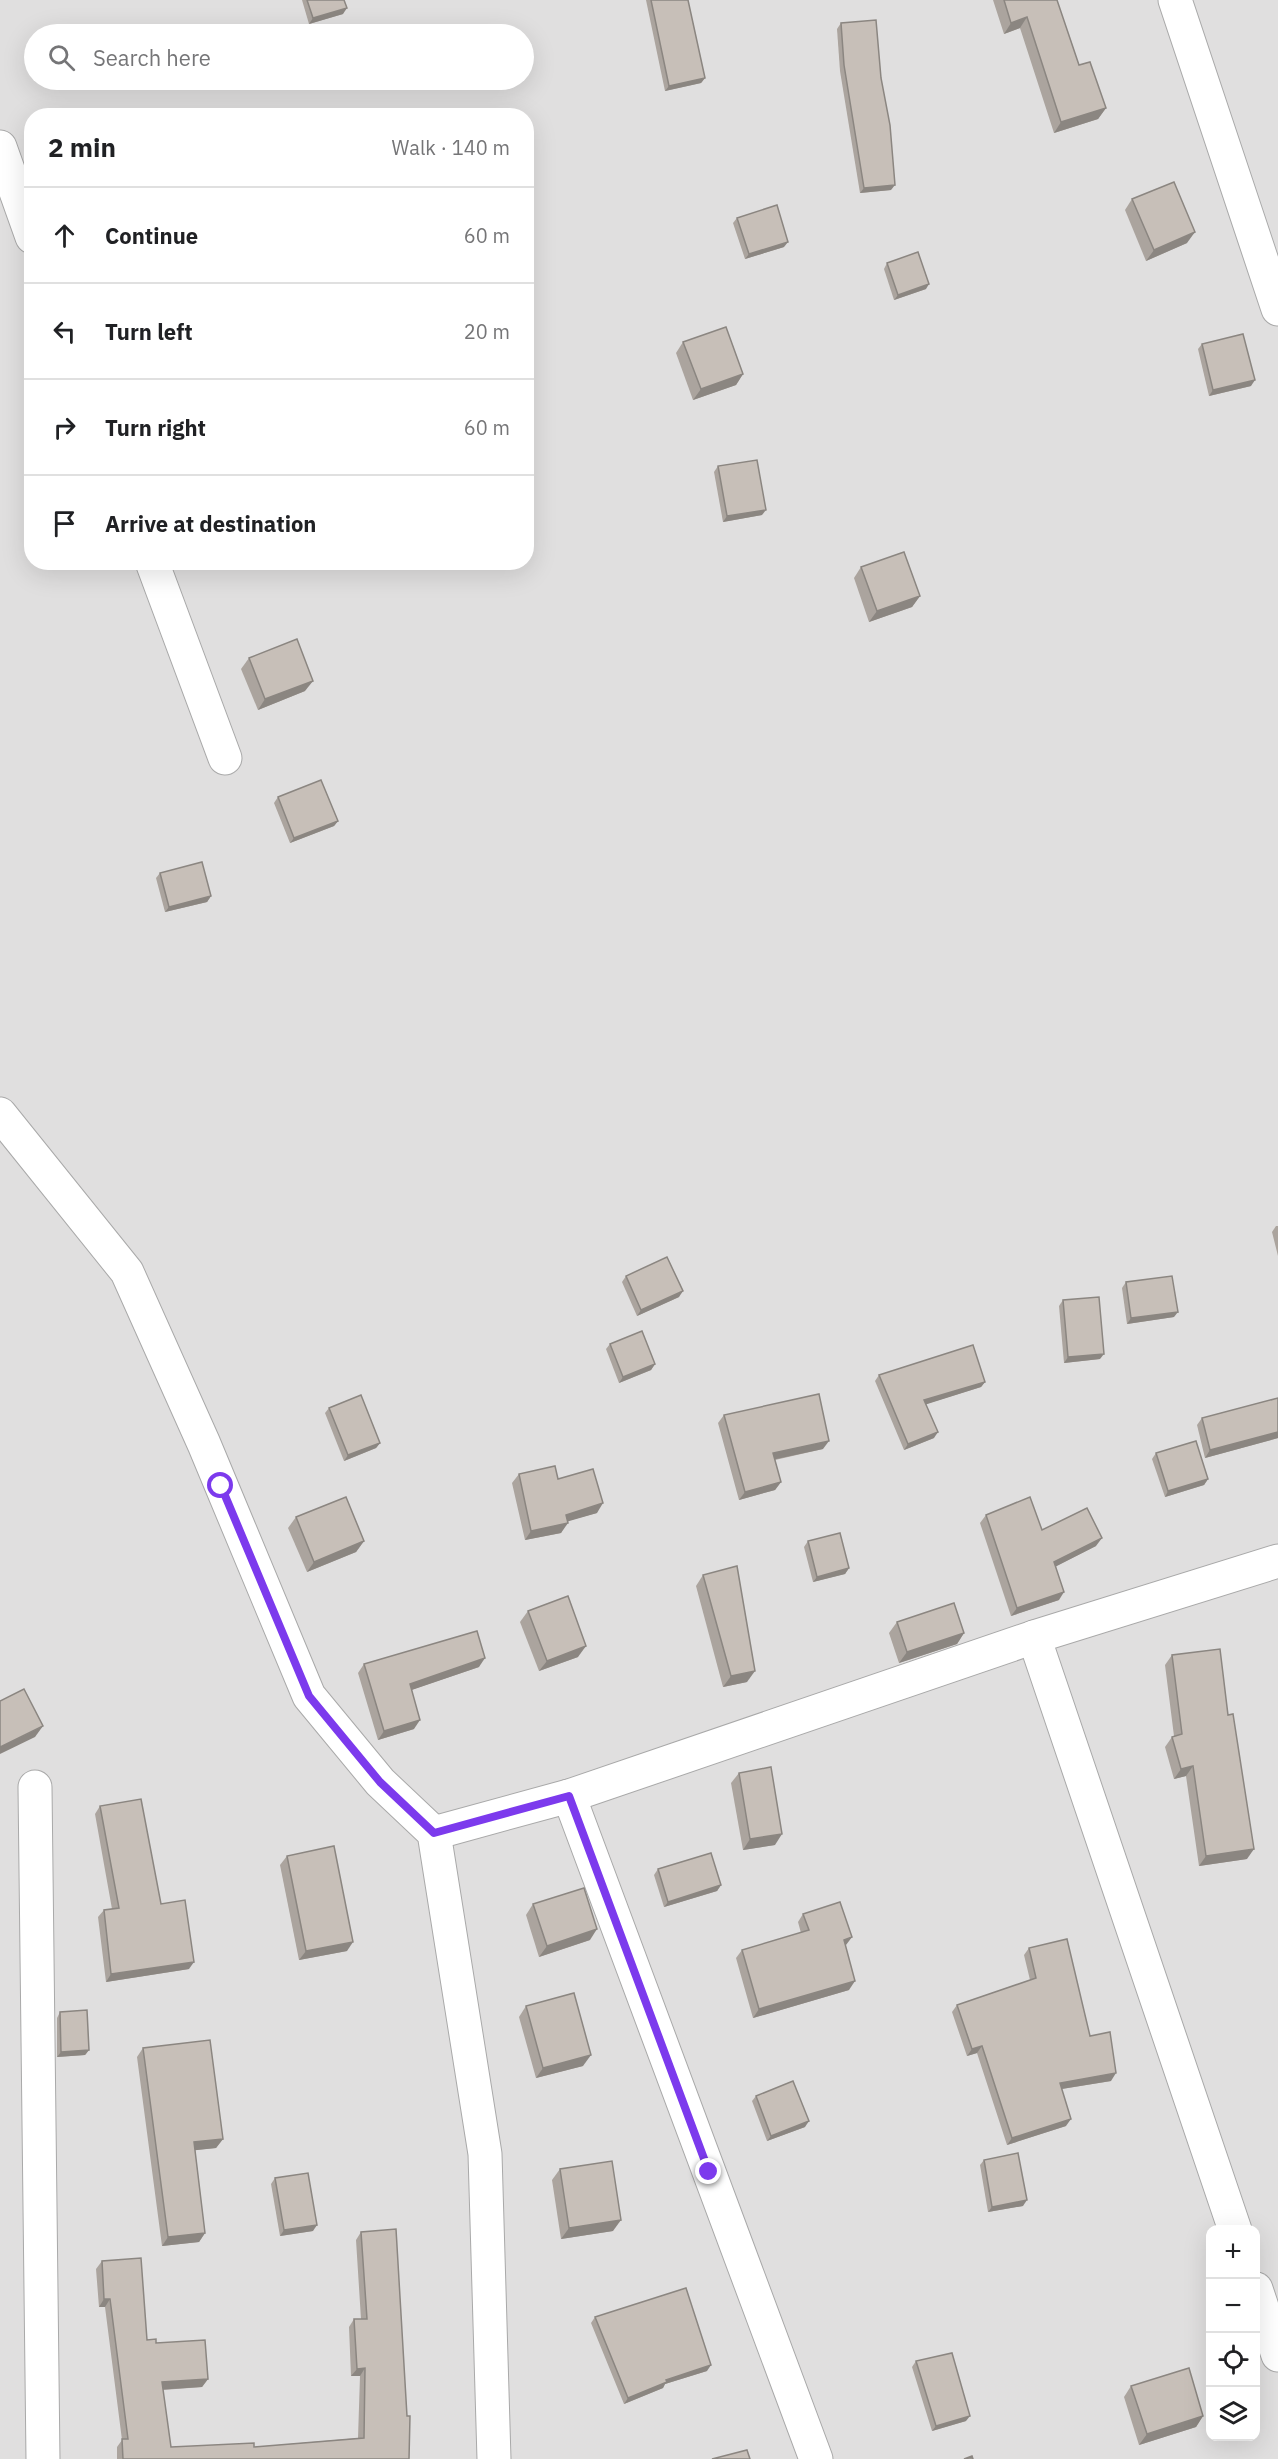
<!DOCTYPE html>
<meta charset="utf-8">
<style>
body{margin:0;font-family:"IBM Plex Sans",sans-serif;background:#f2f2f2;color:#202124}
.controls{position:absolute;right:18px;bottom:18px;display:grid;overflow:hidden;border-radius:12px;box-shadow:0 6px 24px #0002}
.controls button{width:54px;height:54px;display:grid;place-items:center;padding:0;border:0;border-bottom:2px solid #e0e0e0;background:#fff;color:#202124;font:30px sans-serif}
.stop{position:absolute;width:18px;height:18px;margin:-14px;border:4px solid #7c3aed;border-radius:50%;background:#fff}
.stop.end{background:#7c3aed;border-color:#fff;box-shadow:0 2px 6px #0008}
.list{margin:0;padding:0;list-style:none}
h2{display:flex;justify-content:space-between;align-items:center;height:78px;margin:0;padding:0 24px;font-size:26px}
h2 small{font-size:20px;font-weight:400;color:#757577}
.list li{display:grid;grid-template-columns:39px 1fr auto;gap:18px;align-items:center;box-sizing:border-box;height:96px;padding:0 24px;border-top:2px solid #e0e0e0}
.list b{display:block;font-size:22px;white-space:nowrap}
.list em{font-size:20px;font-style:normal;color:#757577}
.icon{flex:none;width:33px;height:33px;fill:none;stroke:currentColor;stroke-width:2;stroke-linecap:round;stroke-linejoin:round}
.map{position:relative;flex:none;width:1278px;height:2459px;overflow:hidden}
.search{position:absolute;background:#fff;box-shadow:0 6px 24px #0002;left:24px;top:24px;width:510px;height:66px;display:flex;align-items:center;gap:15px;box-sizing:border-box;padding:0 21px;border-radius:33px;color:#757577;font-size:22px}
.panel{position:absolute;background:#fff;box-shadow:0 6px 24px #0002;left:24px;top:108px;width:510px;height:462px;border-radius:24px}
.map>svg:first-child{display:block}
</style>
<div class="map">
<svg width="1278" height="2459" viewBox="0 0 1278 2459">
<rect width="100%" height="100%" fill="#f2efe9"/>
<path fill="#e0dfdf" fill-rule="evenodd" d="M0,0H1278V2459H0ZM34,34H524V80H34ZM32,116H526V562H32ZM1210,2230H1256V2436H1210Z"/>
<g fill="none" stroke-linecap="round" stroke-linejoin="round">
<defs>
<g id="street">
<polyline points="1175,0 1278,309"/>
<polyline points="0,147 32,237"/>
<polyline points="152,562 225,758"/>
<polyline points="0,1114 127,1272 204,1444 309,1696 380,1782 434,1833 485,2154 494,2459"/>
<polyline points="1034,1637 1235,2230"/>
<polyline points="35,1787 43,2459"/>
<polyline points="569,1796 816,2459"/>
<polyline points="434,1833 569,1796 1034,1637 1278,1561"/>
<polyline points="1256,2289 1278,2355"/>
</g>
</defs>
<use href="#street" stroke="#a9a9a9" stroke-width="35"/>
<use href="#street" stroke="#fff" stroke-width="33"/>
</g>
<g fill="#aba49e">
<polygon points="302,0 344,0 343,14 309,24"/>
<polygon points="646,0 688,0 705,78 701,83 665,91"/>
<polygon points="993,0 1057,0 1079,65 1106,108 1098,119 1054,133 1020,28 1004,34"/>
<polygon points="841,23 881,78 891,190 860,193 840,71 837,29"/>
<polygon points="1132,199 1187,243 1146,261 1125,210"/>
<polygon points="737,218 784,247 745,259 733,223"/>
<polygon points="887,263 926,289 894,300 884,269"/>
<polygon points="683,342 743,374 736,385 693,400 676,353"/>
<polygon points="1202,344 1251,386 1209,396 1198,349"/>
<polygon points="718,466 762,515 723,522 714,472"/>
<polygon points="861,567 920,596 912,607 869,622 854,578"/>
<polygon points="249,658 305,691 258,710 241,669"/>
<polygon points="278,797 338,821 334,826 290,843 274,803"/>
<polygon points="160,873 211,896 207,902 165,912 156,878"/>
<polygon points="1276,1226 1278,1226 1278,1256 1272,1232"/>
<polygon points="626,1276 679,1297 637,1316 622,1282"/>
<polygon points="1126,1282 1174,1317 1127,1324 1122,1288"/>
<polygon points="1063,1300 1100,1359 1064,1363 1059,1306"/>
<polygon points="610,1344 655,1364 651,1370 619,1383 606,1349"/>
<polygon points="879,1375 985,1382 981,1387 926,1404 934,1438 904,1450 875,1381"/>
<polygon points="1278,1398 1278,1438 1205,1458 1197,1425 1202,1418"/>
<polygon points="329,1408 380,1443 376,1448 344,1461 325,1413"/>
<polygon points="724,1415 823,1449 775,1460 781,1482 775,1490 739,1500 718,1423"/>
<polygon points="1156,1453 1208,1479 1204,1485 1165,1497 1152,1459"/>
<polygon points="519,1474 558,1479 597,1513 567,1521 561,1533 525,1540 512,1483"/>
<polygon points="986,1515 1042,1530 1096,1546 1056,1566 1059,1600 1011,1616 980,1523"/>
<polygon points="296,1517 364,1541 356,1552 307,1572 288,1528"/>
<polygon points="808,1541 849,1568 845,1574 813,1582 804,1547"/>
<polygon points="703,1575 747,1682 723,1687 696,1586"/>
<polygon points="528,1611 578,1657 539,1671 520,1622"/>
<polygon points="897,1622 964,1633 957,1644 899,1663 889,1633"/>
<polygon points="1172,1655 1247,1859 1199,1866 1186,1776 1174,1779 1165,1747 1172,1737 1174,1736 1165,1665"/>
<polygon points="364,1664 479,1667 411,1690 414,1729 378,1740 358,1673"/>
<polygon points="739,1773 775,1845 743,1850 731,1783"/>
<polygon points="100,1806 161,1904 189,1969 106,1982 98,1917 104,1910 112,1909 95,1814"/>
<polygon points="287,1856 347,1951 299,1960 280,1865"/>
<polygon points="658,1869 721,1885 717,1891 664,1907 654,1875"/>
<polygon points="533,1904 590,1940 539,1957 526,1915"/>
<polygon points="803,1914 852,1937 845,1945 849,1990 753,2018 736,1958 742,1950 801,1933 798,1922"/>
<polygon points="1029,1948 1090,2036 1111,2081 1062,2089 1066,2126 1007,2145 977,2053 967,2056 952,2012 957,2005 1030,1980 1024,1955"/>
<polygon points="526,2006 583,2066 536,2078 519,2017"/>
<polygon points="60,2012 89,2050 85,2055 57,2057 57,2018"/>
<polygon points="143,2048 223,2139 216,2148 195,2150 205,2233 199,2242 162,2246 137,2057"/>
<polygon points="756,2096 805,2127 767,2141 752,2101"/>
<polygon points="984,2160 1023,2206 988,2212 980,2165"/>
<polygon points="560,2169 613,2231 561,2239 552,2180"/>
<polygon points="275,2178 313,2231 280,2236 271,2184"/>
<polygon points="361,2232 409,2459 117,2459 117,2447 122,2440 105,2307 99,2307 96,2269 102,2261 147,2340 156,2343 208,2379 202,2387 163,2390 171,2447 254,2447 358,2438 360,2376 351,2376 349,2327 354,2319 361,2319 356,2240"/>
<polygon points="595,2317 707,2371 665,2384 663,2388 624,2404 591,2323"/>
<polygon points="916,2361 966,2421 932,2431 912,2367"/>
<polygon points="1131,2386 1203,2416 1196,2427 1139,2445 1124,2397"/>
</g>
<g fill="#8b8681">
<polygon points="347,8 343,14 309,24 313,18"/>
<polygon points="1027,17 1020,28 1004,34 1011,23"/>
<polygon points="705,78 701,83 665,91 669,86"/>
<polygon points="1106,108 1098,119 1054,133 1061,122"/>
<polygon points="895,185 891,190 860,193 864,188"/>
<polygon points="1195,232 1187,243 1146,261 1154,250"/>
<polygon points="788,242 784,247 745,259 749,254"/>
<polygon points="929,284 926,289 894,300 898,295"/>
<polygon points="743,374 736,385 693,400 701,389"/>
<polygon points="1255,380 1251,386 1209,396 1213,390"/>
<polygon points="766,510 762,515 723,522 727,516"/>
<polygon points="920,596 912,607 869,622 877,611"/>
<polygon points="313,681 305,691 258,710 265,699"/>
<polygon points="338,821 334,826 290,843 294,838"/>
<polygon points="211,896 207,902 165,912 169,907"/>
<polygon points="683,1291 679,1297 637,1316 641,1310"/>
<polygon points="1178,1312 1174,1317 1127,1324 1131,1318"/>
<polygon points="1104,1354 1100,1359 1064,1363 1068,1357"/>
<polygon points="655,1364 651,1370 619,1383 623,1377"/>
<polygon points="985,1382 981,1387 921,1406 924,1400"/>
<polygon points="938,1432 934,1438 904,1450 908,1444"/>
<polygon points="1278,1432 1278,1438 1205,1458 1210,1450"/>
<polygon points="829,1441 823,1449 767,1461 773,1453"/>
<polygon points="380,1443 376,1448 344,1461 348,1455"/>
<polygon points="1208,1479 1204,1485 1165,1497 1168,1491"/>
<polygon points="781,1482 775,1490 739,1500 745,1492"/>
<polygon points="603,1503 597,1513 559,1524 566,1515"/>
<polygon points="568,1523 561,1533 525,1540 531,1531"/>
<polygon points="1102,1538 1096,1546 1049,1570 1054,1562"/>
<polygon points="364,1541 356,1552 307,1572 314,1562"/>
<polygon points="849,1568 845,1574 813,1582 817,1577"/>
<polygon points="1064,1592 1059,1600 1011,1616 1017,1608"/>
<polygon points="964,1633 957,1644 899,1663 907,1652"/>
<polygon points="586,1646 578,1657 539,1671 547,1661"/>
<polygon points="485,1658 479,1667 403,1693 410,1684"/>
<polygon points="755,1671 747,1682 723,1687 731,1676"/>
<polygon points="420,1720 414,1729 378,1740 384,1731"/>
<polygon points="43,1726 35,1737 0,1754 0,1747"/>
<polygon points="1193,1766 1186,1776 1174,1779 1181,1769"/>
<polygon points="782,1834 775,1845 743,1850 750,1839"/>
<polygon points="1254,1849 1247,1859 1199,1866 1206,1856"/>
<polygon points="721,1885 717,1891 664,1907 668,1902"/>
<polygon points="597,1929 590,1940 539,1957 547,1946"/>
<polygon points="852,1937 846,1945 838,1948 844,1940"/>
<polygon points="353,1942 347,1951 299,1960 306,1951"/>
<polygon points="194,1962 189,1969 106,1982 111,1974"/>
<polygon points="855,1981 849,1990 753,2018 759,2009"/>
<polygon points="982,2046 977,2053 967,2056 972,2049"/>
<polygon points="89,2050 85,2055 57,2057 61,2052"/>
<polygon points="591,2055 583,2066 536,2078 543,2068"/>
<polygon points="1116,2073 1111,2081 1055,2090 1060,2083"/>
<polygon points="1071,2119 1066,2126 1007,2145 1012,2138"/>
<polygon points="809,2121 805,2127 767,2141 771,2136"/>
<polygon points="223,2139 216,2148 188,2151 194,2142"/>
<polygon points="1027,2200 1023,2206 988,2212 992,2207"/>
<polygon points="621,2220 613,2231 561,2239 569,2228"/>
<polygon points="317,2225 313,2231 280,2236 284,2230"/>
<polygon points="205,2233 199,2242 162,2246 168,2237"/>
<polygon points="104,2299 110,2299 105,2307 99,2307"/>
<polygon points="711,2365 707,2371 665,2384 663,2388 624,2404 628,2398 666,2380"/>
<polygon points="365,2368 360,2376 351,2376 357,2369"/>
<polygon points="208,2379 202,2387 156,2390 162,2382"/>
<polygon points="970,2416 966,2421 932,2431 936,2426"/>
<polygon points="1203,2416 1196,2427 1139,2445 1147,2434"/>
</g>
<g fill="#c7bfb8" stroke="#8b8681" stroke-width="1.5">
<polygon points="307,0 344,0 347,8 313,18"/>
<polygon points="651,0 688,0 705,78 669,86"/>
<polygon points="1004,0 1057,0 1079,65 1090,62 1106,108 1061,122 1027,17 1011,23"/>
<polygon points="876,20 881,78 890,125 895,185 864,188 844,65 841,23"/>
<polygon points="1174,182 1195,232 1154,250 1132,199"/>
<polygon points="777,205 788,242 749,254 737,218"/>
<polygon points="918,252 929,284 898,295 887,263"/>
<polygon points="726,327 743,374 701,389 683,342"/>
<polygon points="1243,334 1255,380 1213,390 1202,344"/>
<polygon points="757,460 766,510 727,516 718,466"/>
<polygon points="904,552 920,596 877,611 861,567"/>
<polygon points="297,639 313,681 265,699 249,658"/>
<polygon points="321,780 338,821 294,838 278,797"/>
<polygon points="202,862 211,896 169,907 160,873"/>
<polygon points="667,1257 683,1291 641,1310 626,1276"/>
<polygon points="1172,1276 1178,1312 1131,1318 1126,1282"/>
<polygon points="1099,1297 1104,1354 1068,1357 1063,1300"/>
<polygon points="642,1331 655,1364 623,1377 610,1344"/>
<polygon points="973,1345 985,1382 924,1400 938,1432 908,1444 879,1375"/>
<polygon points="819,1394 829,1441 773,1453 781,1482 745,1492 724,1415"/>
<polygon points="361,1395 380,1443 348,1455 329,1408"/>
<polygon points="1278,1398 1278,1432 1210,1450 1202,1418"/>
<polygon points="1196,1441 1208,1479 1168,1491 1156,1453"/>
<polygon points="555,1466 558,1479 593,1469 603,1503 566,1515 568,1523 531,1531 519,1474"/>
<polygon points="346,1497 364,1541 314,1562 296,1517"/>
<polygon points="1030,1497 1042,1530 1087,1508 1102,1538 1054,1562 1064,1592 1017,1608 986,1515"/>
<polygon points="840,1533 849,1568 817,1577 808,1541"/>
<polygon points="737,1566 755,1671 731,1676 703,1575"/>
<polygon points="568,1596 586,1646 547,1661 528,1611"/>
<polygon points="954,1603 964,1633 907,1652 897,1622"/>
<polygon points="477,1631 485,1658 410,1684 420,1720 384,1731 364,1664"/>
<polygon points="1220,1649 1228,1715 1233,1714 1254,1849 1206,1856 1193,1766 1181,1769 1172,1737 1182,1734 1172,1655"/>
<polygon points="24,1689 43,1726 0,1747 0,1701"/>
<polygon points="771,1767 782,1834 750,1839 739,1773"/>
<polygon points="141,1799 161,1904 185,1900 194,1962 111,1974 104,1910 119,1908 100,1806"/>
<polygon points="334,1846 353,1942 306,1951 287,1856"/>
<polygon points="711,1853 721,1885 668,1902 658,1869"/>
<polygon points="584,1888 597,1929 547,1946 533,1904"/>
<polygon points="840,1902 852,1937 844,1940 855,1981 759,2009 742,1950 809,1930 803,1914"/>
<polygon points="1067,1939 1090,2036 1110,2032 1116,2073 1060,2083 1071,2119 1012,2138 982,2046 972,2049 957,2005 1036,1978 1029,1948"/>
<polygon points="574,1993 591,2055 543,2068 526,2006"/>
<polygon points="87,2010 89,2050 61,2052 60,2012"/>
<polygon points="210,2040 223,2139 194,2142 205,2233 168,2237 143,2048"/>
<polygon points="793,2081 809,2121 771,2136 756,2096"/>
<polygon points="1018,2153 1027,2200 992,2207 984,2160"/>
<polygon points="612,2161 621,2220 569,2228 560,2169"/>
<polygon points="308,2173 317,2225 284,2230 275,2178"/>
<polygon points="396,2229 407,2416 410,2416 409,2459 123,2459 122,2439 128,2439 110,2299 104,2299 102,2261 141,2258 147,2340 156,2339 156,2343 205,2340 208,2379 162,2382 171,2447 254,2443 254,2447 364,2438 365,2368 357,2369 354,2319 367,2319 361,2232"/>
<polygon points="686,2288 711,2365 666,2380 667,2382 628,2398 595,2317"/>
<polygon points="952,2353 970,2416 936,2426 916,2361"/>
<polygon points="1189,2368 1203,2416 1147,2434 1131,2386"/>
<polygon points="747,2450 750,2459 712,2459"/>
<polygon points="972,2456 973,2459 964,2459"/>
</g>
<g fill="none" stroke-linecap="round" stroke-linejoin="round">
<polyline stroke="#7c3aed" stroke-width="8" points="221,1486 309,1696 380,1782 434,1833 569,1796 709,2172"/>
</g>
</svg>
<div class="controls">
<button>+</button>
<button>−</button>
<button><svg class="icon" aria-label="locate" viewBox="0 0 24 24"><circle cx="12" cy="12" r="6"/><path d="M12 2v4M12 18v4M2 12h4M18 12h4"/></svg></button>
<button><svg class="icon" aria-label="layers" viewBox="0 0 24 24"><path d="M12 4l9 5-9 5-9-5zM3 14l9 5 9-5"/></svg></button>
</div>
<div class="stop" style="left:221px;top:1486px"></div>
<div class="stop end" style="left:709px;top:2172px"></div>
<div class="search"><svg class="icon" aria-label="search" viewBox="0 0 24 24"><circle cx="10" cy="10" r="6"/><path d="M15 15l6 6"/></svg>Search here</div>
<section class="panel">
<h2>2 min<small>Walk · 140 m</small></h2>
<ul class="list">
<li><svg class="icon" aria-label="ahead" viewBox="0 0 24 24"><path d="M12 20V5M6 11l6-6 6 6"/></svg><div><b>Continue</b></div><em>60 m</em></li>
<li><svg class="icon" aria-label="left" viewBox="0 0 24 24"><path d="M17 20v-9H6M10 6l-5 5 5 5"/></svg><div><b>Turn left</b></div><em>20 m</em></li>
<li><svg class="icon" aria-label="right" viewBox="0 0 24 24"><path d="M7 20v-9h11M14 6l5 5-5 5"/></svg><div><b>Turn right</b></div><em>60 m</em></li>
<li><svg class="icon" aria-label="arrive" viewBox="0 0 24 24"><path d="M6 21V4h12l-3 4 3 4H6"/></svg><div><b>Arrive at destination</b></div></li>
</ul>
</section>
</div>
